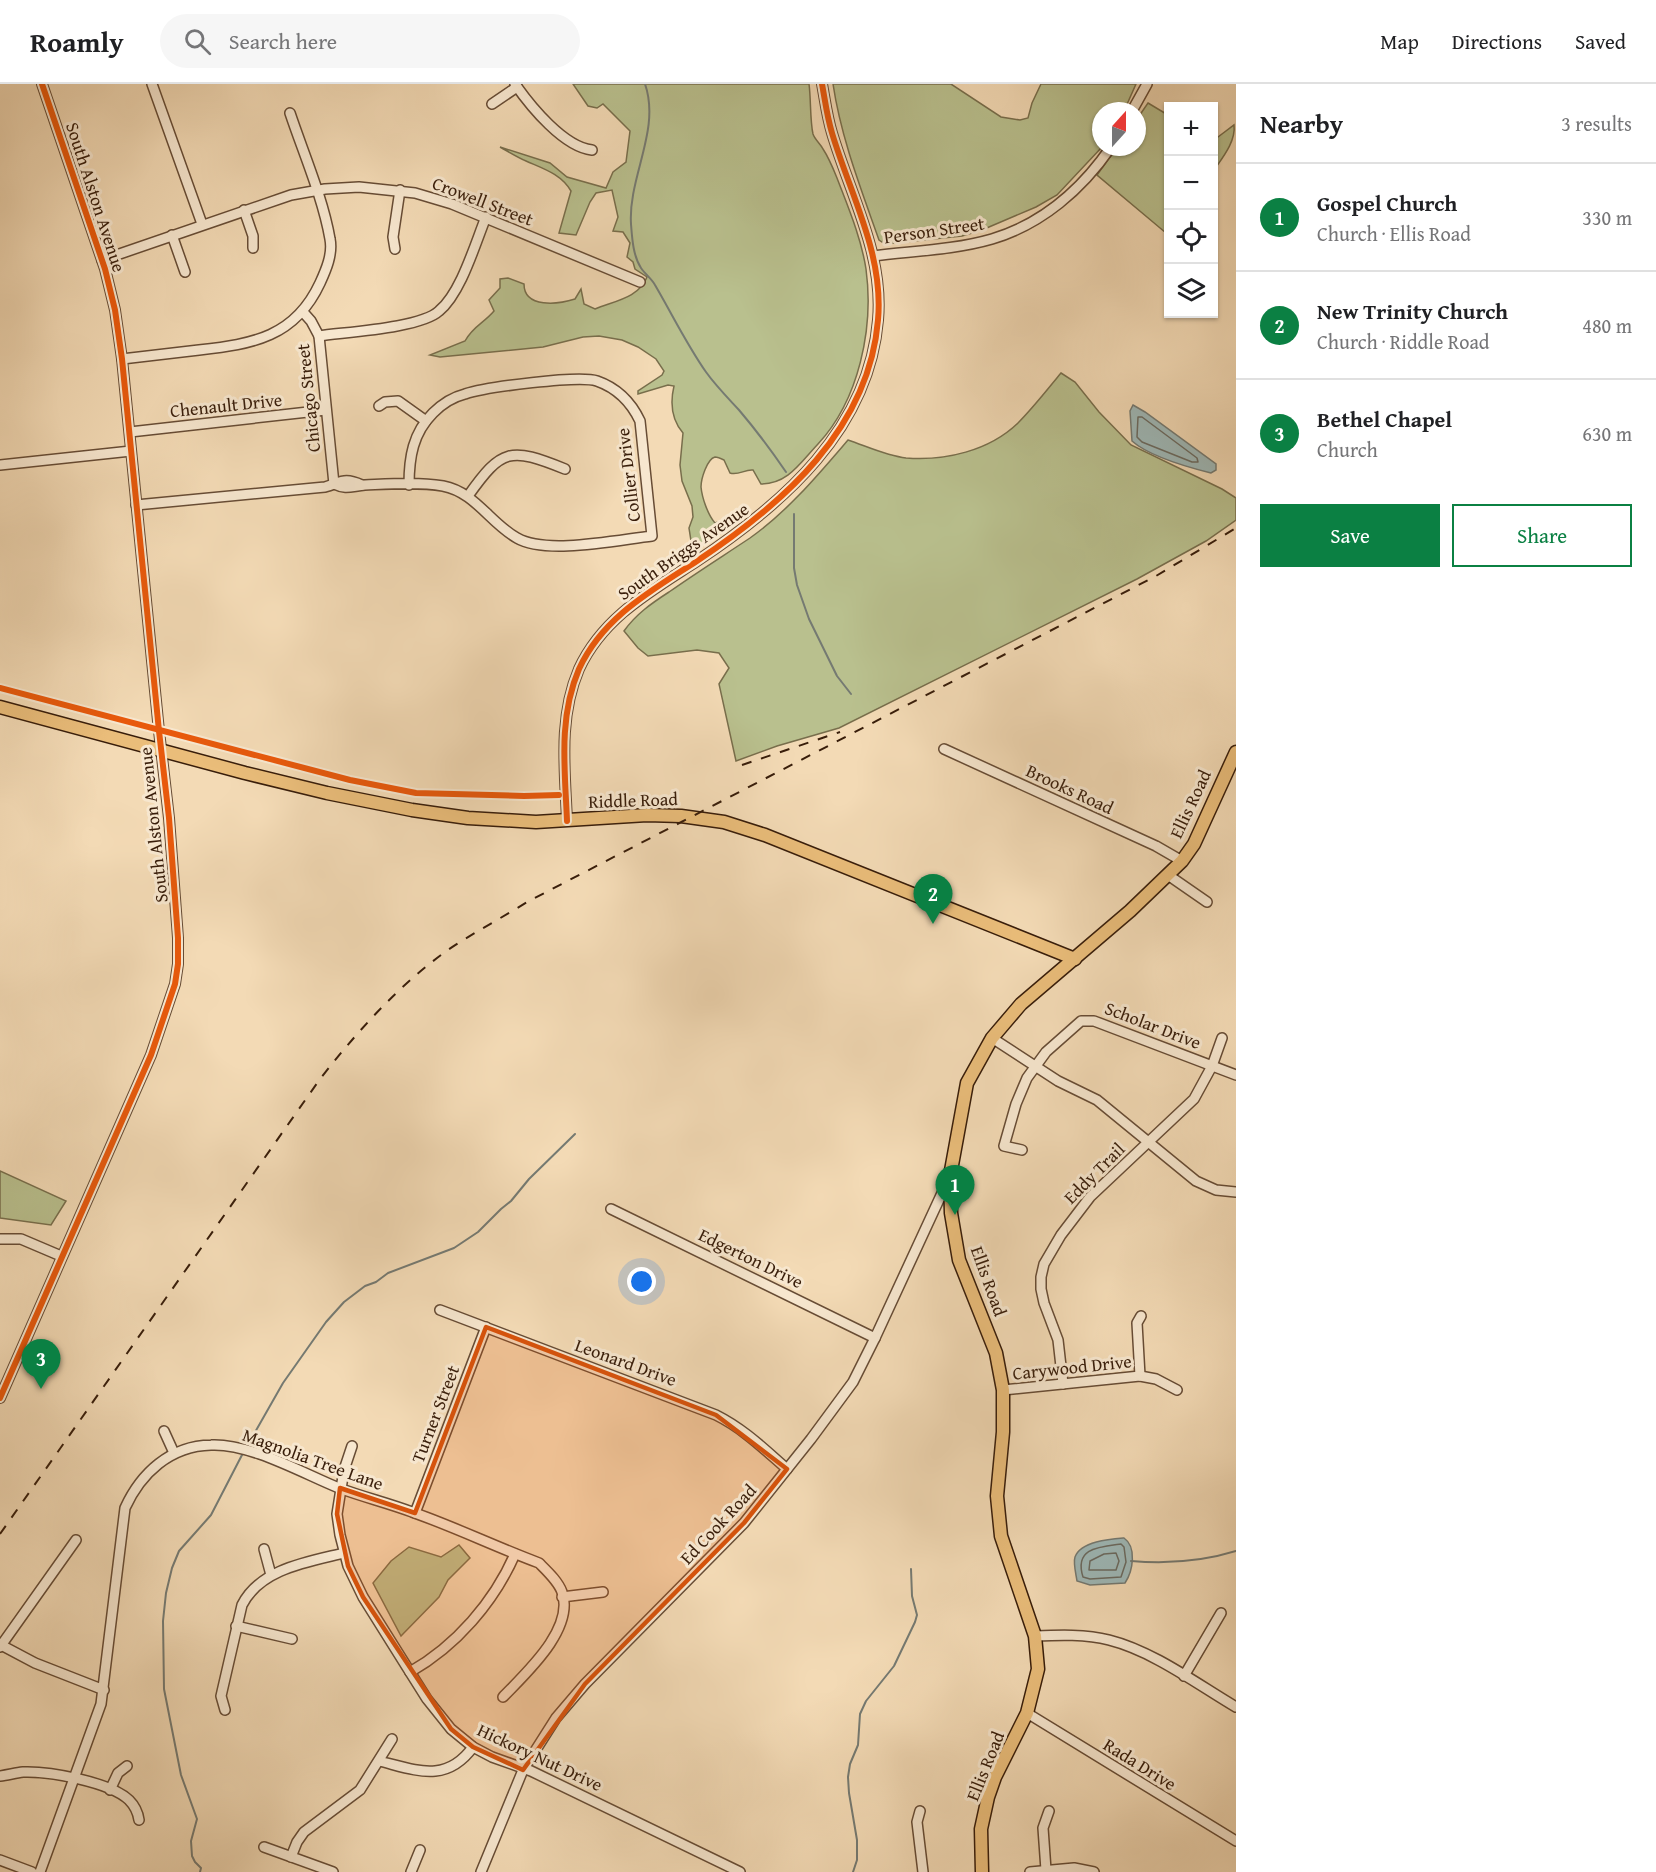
<!DOCTYPE html>
<meta charset="utf-8">
<style>
body{margin:0;font-family:"Gentium Book Plus",serif;background:#f6f6f6;color:#202124}
.controls{position:absolute;right:18px;top:18px;display:grid;overflow:hidden;border-radius:0px;box-shadow:0 2px 4px #0004}
.controls button{width:54px;height:54px;display:grid;place-items:center;padding:0;border:0;border-bottom:2px solid #e0e0e0;background:#fff;color:#202124;font:30px sans-serif}
.compass{position:absolute;left:1092px;top:18px;width:54px;height:54px;border-radius:50%;background:#fff;box-shadow:0 2px 4px #0004;rotate:21deg}
.you{position:absolute;left:642px;top:1198px;width:21px;height:21px;margin:-15px;border:4px solid #fff;border-radius:50%;background:#1a73e8;box-shadow:0 0 0 9px #1a73e833}
.badge{display:grid;place-items:center;width:39px;height:39px;border-radius:50%;background:#0b8043;color:#fff;font-size:20px;font-weight:700}
.pin{position:absolute;translate:-50% -50px;filter:drop-shadow(0 2px 3px #0008)}
.pin::after{content:'';position:absolute;top:32px;width:21px;height:18px;background:inherit;clip-path:polygon(0 0,100% 0,50% 100%)}
.list{margin:0;padding:0;list-style:none}
h2{display:flex;justify-content:space-between;align-items:center;height:78px;margin:0;padding:0 24px;font-size:26px}
h2 small{font-size:20px;font-weight:400;color:#757577}
.list li{display:grid;grid-template-columns:39px 1fr auto;gap:18px;align-items:center;box-sizing:border-box;height:108px;padding:0 24px;border-top:2px solid #e0e0e0}
.list b{display:block;font-size:22px;white-space:nowrap}
.list p{margin:0;font-size:20px;white-space:nowrap;color:#757577}
.list em{font-size:20px;font-style:normal;color:#757577}
.actions{display:flex;gap:12px;padding:18px 24px}
.actions a{flex:1;padding:14px 0;border:2px solid #0b8043;border-radius:0px;text-align:center;font-size:21px;color:#0b8043}
.actions .main{background:#0b8043;color:#fff}
.icon{flex:none;width:33px;height:33px;fill:none;stroke:currentColor;stroke-width:2;stroke-linecap:round;stroke-linejoin:round}
.map{position:relative;flex:none;width:1236px;height:1788px;overflow:hidden}
header{display:flex;align-items:center;gap:36px;box-sizing:border-box;height:84px;padding:0 30px;background:#fff;border-bottom:2px solid #e0e0e0}
header strong{font-size:28px}
nav{display:flex;gap:33px;margin-inline-start:auto;font-size:21px}
.search{width:420px;height:54px;background:#f6f6f6;display:flex;align-items:center;gap:15px;box-sizing:border-box;padding:0 21px;border-radius:33px;color:#757577;font-size:22px}
main{display:flex}
aside{flex:1;background:#fff}
.map>svg:first-child{display:block}
</style>
<header>
<strong>Roamly</strong>
<div class="search"><svg class="icon" aria-label="search" viewBox="0 0 24 24"><circle cx="10" cy="10" r="6"/><path d="M15 15l6 6"/></svg>Search here</div>
<nav><a>Map</a><a>Directions</a><a>Saved</a></nav>
</header>
<main>
<div class="map">
<svg width="1236" height="1788" viewBox="0 0 1236 1788">
<rect width="100%" height="100%" fill="#f3dab5"/>
<filter id="stains"><feTurbulence type="fractalNoise" baseFrequency=".00333" numOctaves="4"/><feColorMatrix values="0 0 0 0 .2 0 0 0 0 .09 0 0 0 0 .02 0 0 0 .5 -.17"/></filter>
<radialGradient id="worn" r=".72"><stop offset=".6" stop-color="#630" stop-opacity="0"/><stop offset="1" stop-color="#630" stop-opacity=".3"/></radialGradient>
<g fill="#b9c08e" stroke="#786e4c" stroke-width="1.5">
<path d="M573,0H809C811,15 810,37 813,50C815,56 820,59 823,65C829,74 833,84 837,94C848,123 861,153 866,185C874,244 859,316 818,360C800,379 788,400 761,400L753,386C745,385 738,392 730,389L724,376C722,375 718,373 715,373C707,375 701,395 701,403C702,414 708,431 715,439L741,430L724,447L678,477L688,465L691,457L689,444L693,433L692,422L682,397L680,381L683,349C671,335 670,319 674,302L668,301L638,310V307L662,291L664,287L656,275L638,263L622,256L599,252L583,253L543,263L440,273L430,271L465,257C473,242 484,239 494,227L489,216L500,204V195L508,194L524,200C524,225 559,220 575,215L581,205L584,220L595,225C614,217 639,214 647,193L635,185L633,178L627,173L630,159L623,148L613,147L618,133L612,106L596,109L590,118L576,151L559,149L571,107C561,90 544,85 526,77C517,73 509,68 500,63L550,79L567,93L606,104L613,88L626,78L630,47L603,20L597,24L588,22Z"/>
<path d="M833,0H951L1001,33L1020,36L1028,34L1032,19L1041,0H1136L1124,27H1101L1102,63L1057,111L1036,123L982,146L962,152L885,160L879,156C861,105 841,54 833,0Z"/>
<polygon points="1148,19 1168,31 1168,146 1166,149 1097,91 1117,63 1137,63 1137,35"/>
<path d="M1234,41C1236,57 1223,73 1214,86V56Z"/>
<path d="M1061,289L1075,298L1099,328L1131,361L1222,405L1236,414V436L1206,457L1137,495L839,644L777,662L736,677L719,600L729,584L719,569L697,566L648,572L638,564L624,547C636,530 652,519 669,508C696,489 723,472 750,454C788,427 818,391 848,356C866,362 887,372 906,374C945,377 989,367 1018,339C1033,324 1047,306 1061,289Z"/>
<polygon points="0,1087 66,1117 51,1141 0,1134"/>
<polygon points="459,1461 470,1474 448,1496 439,1513 401,1552 373,1499 391,1477 409,1463 441,1473"/>
</g>
<g fill="#9eb8b7" stroke="#757a72" stroke-width="1.5">
<path d="M1133,321L1145,328L1216,380V386L1211,389C1187,383 1150,373 1132,357L1130,327Z"/>
<path d="M1124,1454C1137,1463 1133,1487 1125,1499L1090,1501L1077,1497C1076,1490 1073,1479 1075,1473C1081,1457 1111,1455 1124,1454Z"/>
</g>
<g fill="none" stroke-linecap="round" stroke-linejoin="round">
<g stroke="#6b6a60" stroke-width="1.5">
<polygon points="1138,333 1142,333 1197,374 1198,378 1192,378 1142,358 1137,353"/>
<path d="M1121,1460L1124,1463L1126,1478L1121,1493L1090,1495L1083,1493C1074,1464 1098,1463 1121,1460Z"/>
<polygon points="1116,1469 1119,1477 1116,1486 1089,1486 1090,1477 1104,1470"/>
</g>
<g stroke="#757a72" stroke-width="2">
<path d="M645,0C661,46 628,93 631,140C632,153 633,172 641,184C645,190 652,195 655,201C672,230 687,261 706,288C716,302 728,314 739,326C756,346 771,366 786,388"/>
<polyline points="794,430 794,484 797,501 809,535 837,592 851,610"/>
<polyline points="246,1364 283,1299 326,1238 344,1218 365,1202 376,1198 388,1189 454,1164 478,1148 501,1125 511,1117 529,1095 575,1050"/>
<path d="M1131,1477C1167,1480 1201,1478 1236,1467"/>
<polyline points="200,1788 201,1784 195,1778 192,1772 191,1757 197,1735 181,1691 164,1605 163,1537 166,1509 172,1484 179,1467 211,1431 243,1369"/>
<polyline points="853,1788 857,1776 857,1756 849,1709 848,1693 850,1680 858,1661 860,1630 866,1617 894,1582 915,1538 917,1531 912,1512 911,1485"/>
</g>
<defs>
<g id="minor">
<polyline points="152,0 202,140"/>
<path d="M515,0C531,23 564,63 592,66"/>
<polyline points="492,20 517,3"/>
<polyline points="1132,27 1147,0"/>
<polyline points="244,126 253,152 253,164"/>
<polyline points="172,151 185,188"/>
<polyline points="395,165 393,153 400,106"/>
<path d="M873,172C912,167 954,166 992,155C1042,140 1082,105 1111,63"/>
<polyline points="102,176 291,111 325,105 359,103 415,109 452,120 640,198"/>
<polyline points="303,228 311,237 319,252 334,400"/>
<path d="M319,252C346,248 421,244 439,227C461,209 475,160 486,133"/>
<path d="M122,275C148,272 174,269 199,266C253,260 295,253 320,199C326,186 333,170 330,155C323,114 303,68 290,29"/>
<polyline points="379,322 385,318 398,317 426,337"/>
<polyline points="130,348 326,326"/>
<polyline points="0,381 131,367"/>
<path d="M334,400C346,406 352,402 365,401C390,400 418,398 443,402C475,408 490,439 517,454C546,471 617,456 652,452L640,337C631,318 617,304 597,297C579,291 486,303 465,310C453,313 442,320 433,329C413,349 409,373 409,401"/>
<path d="M468,412C502,364 510,363 565,385"/>
<path d="M136,421L325,403C342,398 344,393 362,401"/>
<polyline points="944,665 1156,762 1182,777"/>
<path d="M567,737C565,686 558,634 579,585C603,533 651,507 697,477C783,420 869,345 878,236C884,170 850,110 832,49C827,33 825,16 822,0"/>
<polyline points="1168,791 1207,818"/>
<polyline points="992,954 1058,997 1097,1016 1196,1097 1216,1106 1236,1108"/>
<polyline points="1022,1066 1004,1062 1016,1020 1027,994 1046,968 1081,937 1094,937 1236,991"/>
<polyline points="611,1125 875,1254"/>
<polyline points="0,1155 21,1155 61,1172"/>
<path d="M440,1226L716,1331C744,1345 764,1365 787,1385"/>
<polyline points="1140,1292 1137,1239 1141,1232"/>
<polyline points="1063,1300 1058,1256 1044,1219 1041,1205 1041,1193 1044,1180 1061,1151 1090,1113 1194,1015 1212,982 1222,954"/>
<polyline points="1003,1306 1140,1292 1156,1295 1177,1306"/>
<polyline points="0,1314 151,971 175,900 178,880 178,854 169,734 159,647 122,275 115,226 105,185 42,0"/>
<polyline points="164,1347 174,1369"/>
<polyline points="352,1362 344,1386 337,1430 340,1451 348,1482 363,1513 410,1588 427,1615 451,1645 473,1663 492,1673 531,1687 740,1788"/>
<polyline points="415,1429 486,1243"/>
<polyline points="264,1465 271,1491"/>
<polyline points="562,1513 603,1508"/>
<polyline points="236,1542 292,1555"/>
<path d="M1035,1552C1059,1551 1086,1550 1109,1556C1153,1567 1197,1600 1236,1623"/>
<polyline points="1,1561 35,1579 104,1606"/>
<polyline points="0,1563 76,1456"/>
<path d="M410,1588C456,1562 494,1518 515,1470"/>
<polyline points="1184,1592 1221,1529"/>
<path d="M225,1626L221,1612L242,1521C260,1485 307,1478 344,1469"/>
<polyline points="1027,1629 1236,1757"/>
<path d="M379,1677C416,1686 446,1700 473,1663"/>
<path d="M0,1692C8,1691 15,1689 23,1688C49,1687 110,1698 129,1716C135,1722 138,1729 139,1736"/>
<polyline points="110,1706 118,1689 127,1682"/>
<polyline points="920,1727 917,1738 923,1788"/>
<polyline points="264,1763 333,1788"/>
<polyline points="291,1773 297,1758 304,1748 360,1706 392,1655"/>
<polyline points="0,1776 32,1788"/>
<polyline points="1046,1786 1043,1744 1049,1727"/>
<path d="M40,1788L101,1620L125,1424C141,1389 170,1362 211,1361C250,1359 302,1389 339,1404C363,1413 388,1419 412,1428C455,1443 496,1463 539,1479C547,1487 558,1497 562,1508C575,1545 526,1589 503,1613"/>
<polyline points="411,1788 420,1766"/>
<polyline points="481,1788 523,1686 556,1634 585,1600 744,1439 811,1355 853,1298 875,1254 949,1094"/>
<polyline points="1030,1788 1074,1784 1094,1788"/>
</g>
<g id="major">
<polyline points="0,623 245,689 327,709 412,726 468,734 536,738 647,731 681,732 724,738 765,751 1075,875"/>
<polyline points="982,1788 981,1745 988,1713 995,1693 1027,1629 1038,1585 1035,1552 1001,1452 997,1412 1003,1348 1003,1306 996,1269 959,1176 951,1129 950,1092 967,999 992,954 1021,920 1130,827 1182,777 1194,760 1236,668"/>
</g>
</defs>
<use href="#minor" stroke="#674c35" stroke-width="12"/>
<use href="#major" stroke="#381d0a" stroke-width="15"/>
<use href="#minor" stroke="#f7e7cf" stroke-width="9"/>
<use href="#major" stroke="#eabd7a" stroke-width="12"/>
<g stroke="#381d0a" stroke-width="2" stroke-dasharray="10 10" stroke-linecap="butt">
<polyline points="742,681 840,648"/>
<path d="M0,1450L320,995C357,948 396,904 445,868C471,850 500,835 527,818L1156,492L1236,444"/>
</g>
<defs>
<g id="cycleway">
<polyline points="0,604 350,696 416,709 524,712 559,711"/>
<path d="M567,737C565,686 558,634 579,585C603,533 651,507 697,477C783,420 869,345 878,236C884,170 850,110 832,49C827,33 825,16 822,0"/>
<polyline points="0,1314 151,971 175,900 178,880 178,854 169,734 159,647 122,275 115,226 105,185 42,0"/>
</g>
</defs>
<use href="#cycleway" stroke="#f7e7cf" stroke-width="10"/>
<use href="#cycleway" stroke="#e8590c" stroke-width="6"/>
</g>
<path fill="#d6530c" fill-opacity="0.2" stroke="#d6530c" stroke-width="4.5" stroke-linejoin="round" d="M486,1243L716,1331L787,1385L744,1439L585,1600L523,1686L473,1663L451,1645L363,1513L348,1482L337,1430L340,1404L415,1429Z"/>
<g text-anchor="middle" dominant-baseline="central" stroke-width="6" stroke-linejoin="round" paint-order="stroke">
<g font-size="18" fill="#381d0a" stroke="#f7e7cf">
<text transform="translate(96 113) rotate(72)">South Alston Avenue</text>
<text transform="translate(483 117) rotate(21)">Crowell Street</text>
<text transform="translate(934 146) rotate(-8)">Person Street</text>
<text transform="translate(308 314) rotate(-96)">Chicago Street</text>
<text transform="translate(226 321) rotate(-6)">Chenault Drive</text>
<text transform="translate(628 391) rotate(-97)">Collier Drive</text>
<text transform="translate(683 467) rotate(-35)">South Briggs Avenue</text>
<text transform="translate(1070 705) rotate(25)">Brooks Road</text>
<text transform="translate(633 716) rotate(-2)">Riddle Road</text>
<text transform="translate(1190 720) rotate(-65)">Ellis Road</text>
<text transform="translate(153 741) rotate(-96)">South Alston Avenue</text>
<text transform="translate(1153 941) rotate(21)">Scholar Drive</text>
<text transform="translate(1094 1089) rotate(-45)">Eddy Trail</text>
<text transform="translate(751 1174) rotate(26)">Edgerton Drive</text>
<text transform="translate(989 1197) rotate(70)">Ellis Road</text>
<text transform="translate(626 1278) rotate(20)">Leonard Drive</text>
<text transform="translate(1072 1283) rotate(-6)">Carywood Drive</text>
<text transform="translate(435 1330) rotate(-69)">Turner Street</text>
<text transform="translate(313 1375) rotate(20)">Magnolia Tree Lane</text>
<text transform="translate(718 1440) rotate(-47)">Ed Cook Road</text>
<text transform="translate(540 1673) rotate(25)">Hickory Nut Drive</text>
<text transform="translate(1140 1680) rotate(32)">Rada Drive</text>
<text transform="translate(985 1682) rotate(-68)">Ellis Road</text>
</g>
</g>
<rect width="100%" height="100%" filter="url(#stains)"/>
<rect width="100%" height="100%" fill="url(#worn)"/>
</svg>
<div class="controls">
<button>+</button>
<button>−</button>
<button><svg class="icon" aria-label="locate" viewBox="0 0 24 24"><circle cx="12" cy="12" r="6"/><path d="M12 2v4M12 18v4M2 12h4M18 12h4"/></svg></button>
<button><svg class="icon" aria-label="layers" viewBox="0 0 24 24"><path d="M12 4l9 5-9 5-9-5zM3 14l9 5 9-5"/></svg></button>
</div>
<svg class="compass" viewBox="-18 -18 36 36"><path d="M0-13l5 13h-10z" fill="#e53935"/><path d="M0 13l5-13h-10z" fill="#757577"/></svg>
<div class="you"></div>
<div class="pin badge" style="left:955px;top:1131px">1</div>
<div class="pin badge" style="left:933px;top:840px">2</div>
<div class="pin badge" style="left:41px;top:1305px">3</div>
</div>
<aside>
<h2>Nearby<small>3 results</small></h2>
<ul class="list">
<li><span class="badge">1</span><div><b>Gospel Church</b><p>Church · Ellis Road</p></div><em>330 m</em></li>
<li><span class="badge">2</span><div><b>New Trinity Church</b><p>Church · Riddle Road</p></div><em>480 m</em></li>
<li><span class="badge">3</span><div><b>Bethel Chapel</b><p>Church</p></div><em>630 m</em></li>
</ul>
<div class="actions"><a class="main">Save</a><a>Share</a></div>
</aside>
</main>
